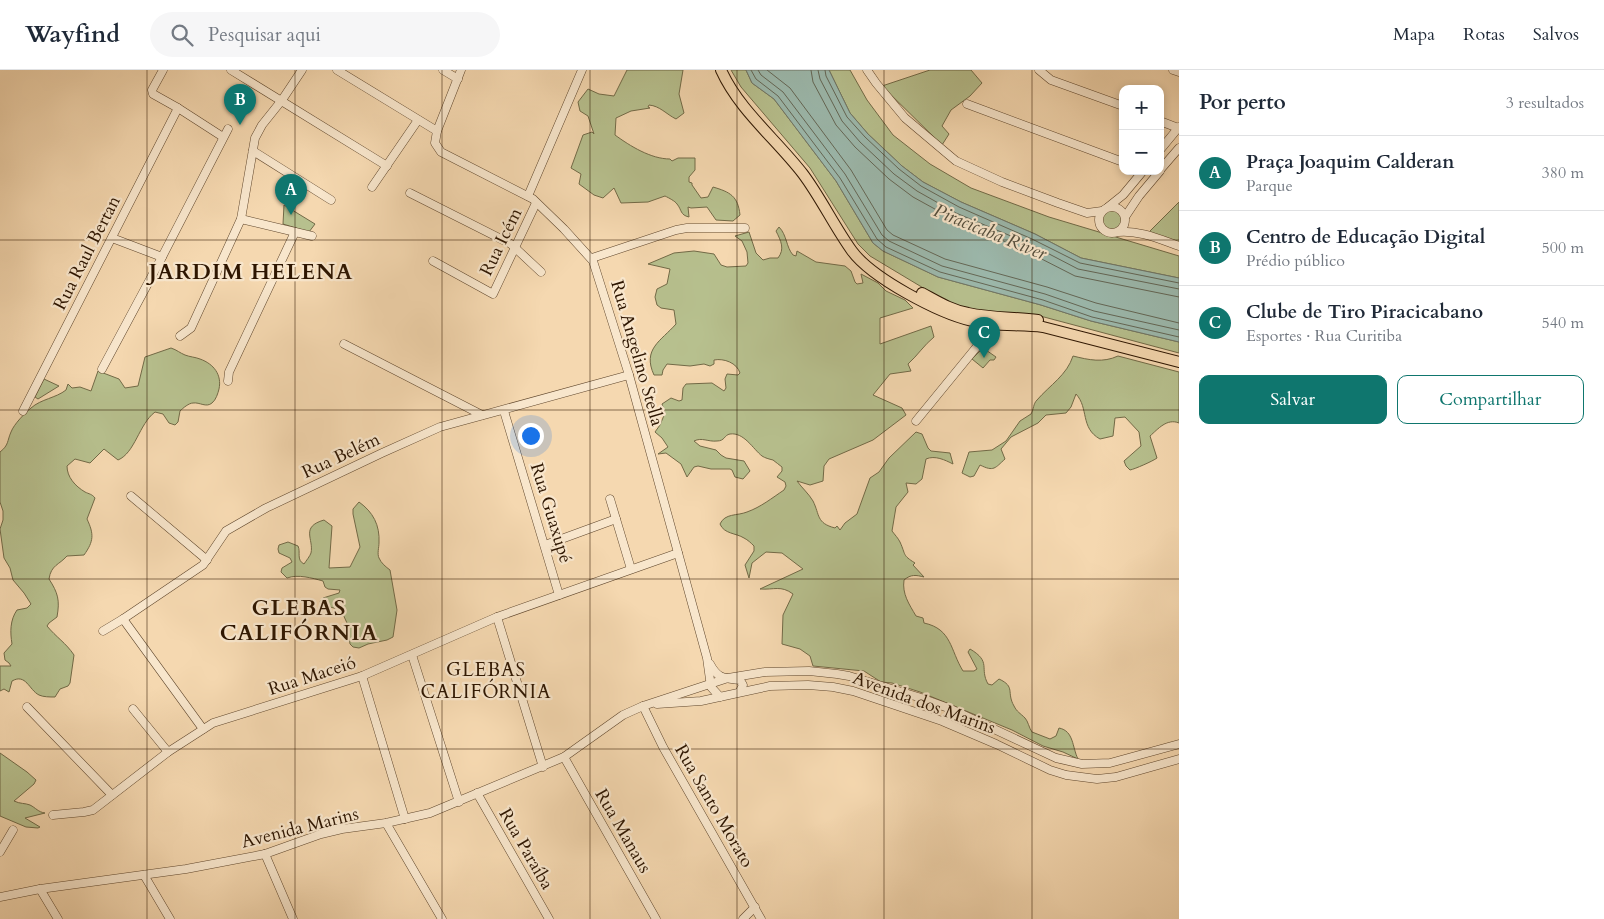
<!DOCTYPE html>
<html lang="pt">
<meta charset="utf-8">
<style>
body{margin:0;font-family:Cardo,serif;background:#f6f6f7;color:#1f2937}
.controls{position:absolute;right:15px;top:15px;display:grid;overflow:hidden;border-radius:10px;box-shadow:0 2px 8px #0003}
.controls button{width:45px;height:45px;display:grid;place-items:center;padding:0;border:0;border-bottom:1px solid #e0e1e3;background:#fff;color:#1f2937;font:25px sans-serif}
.you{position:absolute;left:530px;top:365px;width:18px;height:18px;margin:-12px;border:4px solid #fff;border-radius:50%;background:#1a73e8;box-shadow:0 0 0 8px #1a73e833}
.badge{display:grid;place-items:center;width:32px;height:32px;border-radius:50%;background:#0f766e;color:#fff;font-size:16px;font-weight:700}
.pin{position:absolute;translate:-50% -41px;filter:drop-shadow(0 1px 2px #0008)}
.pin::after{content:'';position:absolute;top:26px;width:18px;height:15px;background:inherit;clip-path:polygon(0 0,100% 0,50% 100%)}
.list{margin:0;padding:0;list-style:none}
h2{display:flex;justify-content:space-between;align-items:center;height:65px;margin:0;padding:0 20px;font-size:21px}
h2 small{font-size:16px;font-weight:400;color:#747a83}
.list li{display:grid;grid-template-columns:32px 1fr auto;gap:15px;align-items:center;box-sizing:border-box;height:75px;padding:0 20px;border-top:1px solid #e0e1e3}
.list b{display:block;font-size:19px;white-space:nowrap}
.list p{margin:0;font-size:16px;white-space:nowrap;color:#747a83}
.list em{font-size:16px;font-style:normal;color:#747a83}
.actions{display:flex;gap:10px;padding:15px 20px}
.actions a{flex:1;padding:11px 0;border:1px solid #0f766e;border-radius:10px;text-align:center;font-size:18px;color:#0f766e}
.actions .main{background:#0f766e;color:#fff}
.icon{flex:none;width:28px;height:28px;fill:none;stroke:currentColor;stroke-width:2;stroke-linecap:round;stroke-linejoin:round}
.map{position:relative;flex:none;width:1179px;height:849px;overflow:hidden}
header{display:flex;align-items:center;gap:30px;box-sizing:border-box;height:70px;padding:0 25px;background:#fff;border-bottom:1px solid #e0e1e3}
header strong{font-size:24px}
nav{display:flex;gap:28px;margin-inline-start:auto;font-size:18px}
.search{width:350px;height:45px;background:#f6f6f7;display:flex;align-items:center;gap:12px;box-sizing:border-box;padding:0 18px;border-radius:28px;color:#747a83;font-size:19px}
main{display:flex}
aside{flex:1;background:#fff}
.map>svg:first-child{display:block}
</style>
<header>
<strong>Wayfind</strong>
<div class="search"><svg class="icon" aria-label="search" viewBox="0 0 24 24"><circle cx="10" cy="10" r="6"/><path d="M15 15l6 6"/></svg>Pesquisar aqui</div>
<nav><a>Mapa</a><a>Rotas</a><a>Salvos</a></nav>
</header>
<main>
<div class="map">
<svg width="1179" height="849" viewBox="0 0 1179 849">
<rect width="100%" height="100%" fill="#f5d8b0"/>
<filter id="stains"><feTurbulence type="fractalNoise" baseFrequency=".004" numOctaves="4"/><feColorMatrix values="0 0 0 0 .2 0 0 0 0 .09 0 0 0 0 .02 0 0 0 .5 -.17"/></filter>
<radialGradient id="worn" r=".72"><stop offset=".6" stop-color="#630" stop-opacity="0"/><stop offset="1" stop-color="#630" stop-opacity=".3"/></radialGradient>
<g fill="#b7c08e" stroke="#726a47">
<path d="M627,0H683L679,24L684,43L676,49C666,44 660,36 649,35L648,37L650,38L631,41L616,48L615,65C630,76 651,89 670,89L672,91L678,88H695V100L689,107V112L692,113V115L701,128L708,127L713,117C730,122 738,126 740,145L733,151L716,150L707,137L691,138L688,137L689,147C680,145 682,140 677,134C675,131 669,128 665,126L648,132L621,133L614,118L603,128L594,125L579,114L581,104L571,98L583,65L592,62L594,64L588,46L580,41L578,32L588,19L599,24L614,26Z"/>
<polygon points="731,0 746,0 752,13 774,29 836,111 873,173 883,181 938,207 1041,235 1091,251 1179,272 1179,283 1044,247 1019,244 986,242 950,234 870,186 858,174 810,98 741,17"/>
<polygon points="829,0 850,0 867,30 893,65 930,94 971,118 1049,147 1179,186 1179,208 1081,188 1035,164 961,132 923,112 902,96 868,64 850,43"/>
<polygon points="930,0 971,0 982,13 970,26 951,40 942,56 949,64 942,75 882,16"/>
<polygon points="1179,132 1179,172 1149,162"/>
<polygon points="284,135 315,154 309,162 283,154"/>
<circle cx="1112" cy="150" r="11"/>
<path d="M779,157C787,165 786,177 793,185L796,186L797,181L816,192L845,196L851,201L855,212L857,214L863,213L861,204L878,213L886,221L905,230L913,238L880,248V274L931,256L934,267C924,275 918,285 908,294L911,301L890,304L873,325L902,338L906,345L873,370L829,389L824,396L823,411L810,415L797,411C802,418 809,424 813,431C820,445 816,453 835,458L837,456L840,460L845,453L857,444L870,408L879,402L889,388L916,362L922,364L928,378L931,381L950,383L953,394C945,390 935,385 926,389L922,409L916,414L906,413L908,422L896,437L892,461C895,465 898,468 900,472C906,485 902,485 915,493L913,495L924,507C916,505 911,504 904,510C902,524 909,534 916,546L923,548L924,553C952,559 950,580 963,601H974L977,599L968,582L970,579C992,592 979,598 988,614L992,615L999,609C1016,617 1006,622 1014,636C1017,642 1020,643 1025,648C1028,651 1029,658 1032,662L1050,669L1056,666L1059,658C1074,661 1072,677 1078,689L1063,682L1043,676L1012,660L920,622L892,613L881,612L864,601L813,596L810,586L800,579L782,574L783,545L793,524C781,515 774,520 760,519L803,499L782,483L766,482L752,493L749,508L745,495L754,481V476C751,473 748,470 744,468C736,463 724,464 720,454C725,443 737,446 747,442C761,437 772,428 784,420L786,416L785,412L777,407L782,401V397C779,395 776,392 773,390C769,389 765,388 762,386C753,379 744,362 730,364C724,365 725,371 717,371C708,372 702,367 694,371L700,376L716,380L721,385L726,388L744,391L750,401L743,409L735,407L732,400L730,399H711L698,396L694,397L687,407L681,394L666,383L658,384L668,377L662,368L655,362L660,355L665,343L662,334L671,328L679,331L682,330L683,318L686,314L712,313L724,321L726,318L725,309L727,304L738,305L740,303C737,293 724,288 714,290V294L710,296L704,294L690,296L667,294L663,300L662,305H654C642,279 661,271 676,254L674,240L661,238L657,235L655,227L657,219L667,214L670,199L648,194L674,183L694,181L714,184L721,195L727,197L746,196L748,193L747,182L742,171L735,166L749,162L756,183L763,190L770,188H778C785,179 781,171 776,161Z"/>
<path d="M171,278C177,280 180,283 185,285C190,287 195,287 200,289C214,294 222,305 219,319C218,323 216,330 212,333C206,338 200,332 193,333C189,333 183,338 180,341L178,352L175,355L169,353L163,344L155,342C139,354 135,383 118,390L104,379L90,393L75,389L67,396C67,407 75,416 85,422C89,424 92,424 95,428L87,449C94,464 94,471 84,485L67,486C59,495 51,495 49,509C58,523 60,530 57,547L49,553L47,556C56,567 66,573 74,585L70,613L68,616L60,619L55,627C50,627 43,627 39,625C29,620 26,603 12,611L9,622L4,619L0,621V596H11L9,593L5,590L4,583L12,574C10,562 10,550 17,540L27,538L31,534L24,523L13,510L10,498L4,488L0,459L3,450V441L0,432V382C9,375 7,371 11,362C14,354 25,343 31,338C41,329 56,328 66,320L68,314L72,318L80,317L91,321L98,301L119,309L125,318L138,316L145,287Z"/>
<polygon points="983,278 996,287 994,290 990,290 983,298 972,289"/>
<path d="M1073,286C1089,290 1103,293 1118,286L1179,302V353C1167,348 1158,359 1150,366L1157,388C1153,391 1135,399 1130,400L1126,396L1124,391L1141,376L1139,362L1125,347L1115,348L1113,366L1100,369C1080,358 1089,338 1076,324L1071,337L1066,343L1046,345L1038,353L1011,367L1001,379L1005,389C995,398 994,402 980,395L974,406L970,407L962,403L969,382L992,380L1006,371L1020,351L1031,344C1034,339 1033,334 1037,330C1050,315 1067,305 1073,286Z"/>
<polygon points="44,309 59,316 38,329 35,327"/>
<path d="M359,432C373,442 380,455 379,473C379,477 377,484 379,488C381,493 386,497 390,500L397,540L393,567L387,570L368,574L359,578L353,577L350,574L347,553L341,540L323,535L320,532L323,528L339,523L340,520L328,519L325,517L323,511C312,508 298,504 287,508L281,502L282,498L292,492L290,488L279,483L278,479L279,475L288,472L298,476C301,482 296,490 304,494C306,491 310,486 311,483C314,469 300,457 324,450L332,456L329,498L350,497L360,477L353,444V439Z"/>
<path d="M0,683L27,702L36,710L34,714L14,731C20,734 25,733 30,735C36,738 38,742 45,743L25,748L40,757L38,758L26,757L0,746Z"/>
</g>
<polygon fill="#9cb9ad" stroke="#707768" points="746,0 829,0 850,43 868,64 902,96 923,112 961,132 1035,164 1081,188 1179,208 1179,272 1091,251 1041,235 938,207 883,181 873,173 836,111 774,29 752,13"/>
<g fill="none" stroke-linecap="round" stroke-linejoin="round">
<g stroke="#646756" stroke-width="1">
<polyline points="751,0 756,9 778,26 840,108 877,169 886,177 940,202 1043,230 1092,247 1179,267"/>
<polyline points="758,0 761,5 783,22 845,104 882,165 889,171 942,196 1045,224 1094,241 1179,260"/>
<polyline points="767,0 790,18 851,100 887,160 893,165 945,189 1047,217 1096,233 1179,253"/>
<polyline points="811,0 813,12 836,55 855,77 889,109 913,127 953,149 1026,181 1075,206 1179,227"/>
<polyline points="818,0 820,9 842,51 860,72 894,104 917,121 956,143 1030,174 1078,199 1179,219"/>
<polyline points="825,0 826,6 847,47 865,67 899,99 921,116 959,137 1032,169 1080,193 1179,213"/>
</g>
<defs>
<g id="minor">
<polyline points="163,0 152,20 153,24 178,38 223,67"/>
<polyline points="231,0 387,96"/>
<polyline points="337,0 437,61"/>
<polyline points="443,0 458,9"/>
<polyline points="461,0 437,61 435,73 441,82 533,129 564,159 593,191 629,305 707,588 711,617 720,627"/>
<polyline points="867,0 876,13 905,48 956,91 1002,112 1058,133 1087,143 1102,141"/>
<polyline points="1039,0 1051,10 1123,36"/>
<polyline points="1173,0 1179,2"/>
<polyline points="967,34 1123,92"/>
<polyline points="1160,51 1178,58"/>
<polyline points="1160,80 1179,57"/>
<polyline points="253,81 331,130"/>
<polyline points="1160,100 1179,78"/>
<polyline points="372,117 418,50"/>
<polyline points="410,123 511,174 541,202"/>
<polyline points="528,126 582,0"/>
<circle cx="1112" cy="150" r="13"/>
<polyline points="1108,137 1123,125 1143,101"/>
<polyline points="1125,147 1139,126 1160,101"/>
<polyline points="241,149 312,166"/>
<path d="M1118,162C1139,160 1159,169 1179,176"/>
<polyline points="112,168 162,187"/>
<polyline points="592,188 676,160 687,158 745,158"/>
<polyline points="433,191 493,224 536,133"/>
<polyline points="180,266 191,258 241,149 255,68 262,55 282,30 302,0"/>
<polyline points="344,274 482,345"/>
<polyline points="102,299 162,187 228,59"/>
<polyline points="228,311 229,302 295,162"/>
<polyline points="23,341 178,38"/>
<polyline points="504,341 559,525"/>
<polyline points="916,351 997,252"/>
<polyline points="131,426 207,490"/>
<polyline points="610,429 631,499"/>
<polyline points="545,475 616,449"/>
<polyline points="497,547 543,697"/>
<polyline points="123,549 203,659"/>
<polyline points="103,561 123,549 203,495 226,461 266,438 382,383 440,357 629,305"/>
<polyline points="412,585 459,732"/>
<path d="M710,594C718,609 724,608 740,610L743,615L740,621"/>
<polyline points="362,606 405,749"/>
<polyline points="657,634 701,631 770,616 808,615 833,617 853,621 942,651 996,674 1050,700 1066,705 1097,709 1116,707 1179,689"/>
<polyline points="643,636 663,677 761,849"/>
<polyline points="27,637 112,725"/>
<polyline points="133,639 168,682"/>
<polyline points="564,687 656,849"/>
<polyline points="477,723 549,849"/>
<polyline points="53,745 84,742 93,740 168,682 213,653 362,606 497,547 678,483"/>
<polyline points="386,753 442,849"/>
<polyline points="0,782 13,760"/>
<polyline points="265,784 293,849"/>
<polyline points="144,805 170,849"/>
<polyline points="40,819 58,849"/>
<polyline points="0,827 40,819 186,799 265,784 321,764 342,759 386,753 430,743 564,687 623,645 643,636 728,608 765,602 809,601 837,604 849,606 918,627 951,639 1056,688 1082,694 1110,693 1179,674"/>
<polyline points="743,849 755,837"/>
</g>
<g id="major">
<path d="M721,0C739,40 776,69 803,104C821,128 834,156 852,181C872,208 938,243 972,251C995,257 1020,254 1043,257L1179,292"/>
<path d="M922,223C937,231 951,240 968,243C991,248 1014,247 1038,250"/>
</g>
</defs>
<use href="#minor" stroke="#5f462c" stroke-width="9"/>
<use href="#major" stroke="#2d1500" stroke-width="12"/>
<use href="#minor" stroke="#f8e6cc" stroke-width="8"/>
<use href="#major" stroke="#f5d8b0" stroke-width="10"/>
</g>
<path fill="none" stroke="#2d1500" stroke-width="1" stroke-opacity="0.55" d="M147,0V849M295,0V849M442,0V849M590,0V849M737,0V849M884,0V849M1032,0V849M0,170H1179M0,340H1179M0,509H1179M0,679H1179"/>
<g text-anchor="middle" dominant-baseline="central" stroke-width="4.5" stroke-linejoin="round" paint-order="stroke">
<g font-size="18" fill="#2d1500" stroke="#f8e6cc">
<text transform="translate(501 172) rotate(-64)">Rua Icém</text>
<text transform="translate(87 183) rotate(-63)">Rua Raul Bertan</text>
<text transform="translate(637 283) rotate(74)">Rua Angelino Stella</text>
<text transform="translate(341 386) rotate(-25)">Rua Belém</text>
<text transform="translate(551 443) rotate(73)">Rua Guaxupé</text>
<text transform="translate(312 606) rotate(-18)">Rua Maceió</text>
<text transform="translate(924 633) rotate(20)">Avenida dos Marins</text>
<text transform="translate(714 736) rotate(60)">Rua Santo Morato</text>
<text transform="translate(300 758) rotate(-14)">Avenida Marins</text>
<text transform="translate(623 761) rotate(60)">Rua Manaus</text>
<text transform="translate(526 779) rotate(60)">Rua Paraíba</text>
</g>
<g font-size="19" font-style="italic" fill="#544e3d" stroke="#f8e6cc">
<text transform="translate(990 162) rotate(22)">Piracicaba River</text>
</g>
<g font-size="19" letter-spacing="1" fill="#2d1500" stroke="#f8e6cc">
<text x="486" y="600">GLEBAS<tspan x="486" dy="22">CALIFÓRNIA</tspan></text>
</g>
<g font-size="22" font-weight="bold" letter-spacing="1" fill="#2d1500" stroke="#f8e6cc">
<text x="251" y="202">JARDIM HELENA</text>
<text x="299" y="538">GLEBAS<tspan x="299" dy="25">CALIFÓRNIA</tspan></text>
</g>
</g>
<rect width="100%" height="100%" filter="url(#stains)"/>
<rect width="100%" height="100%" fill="url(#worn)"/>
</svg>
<div class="controls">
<button>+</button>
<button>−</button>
</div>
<div class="you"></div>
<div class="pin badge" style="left:291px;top:145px">A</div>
<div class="pin badge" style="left:240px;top:55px">B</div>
<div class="pin badge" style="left:984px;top:288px">C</div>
</div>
<aside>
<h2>Por perto<small>3 resultados</small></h2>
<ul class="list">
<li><span class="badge">A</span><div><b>Praça Joaquim Calderan</b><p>Parque</p></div><em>380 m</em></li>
<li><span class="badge">B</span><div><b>Centro de Educação Digital</b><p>Prédio público</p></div><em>500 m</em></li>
<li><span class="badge">C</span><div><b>Clube de Tiro Piracicabano</b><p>Esportes · Rua Curitiba</p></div><em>540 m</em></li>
</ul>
<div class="actions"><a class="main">Salvar</a><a>Compartilhar</a></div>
</aside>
</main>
